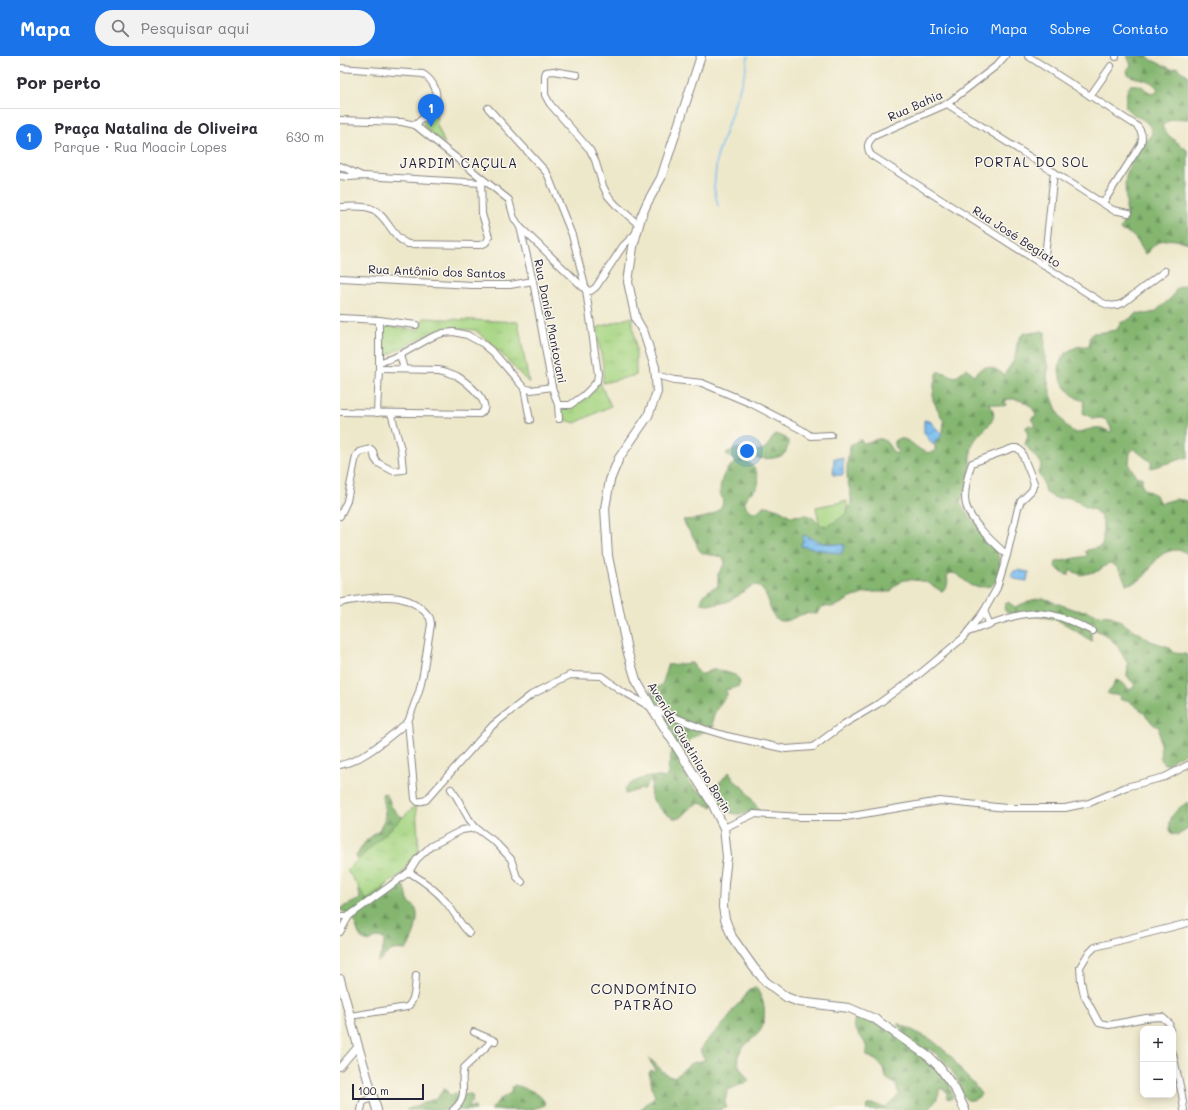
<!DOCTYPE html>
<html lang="pt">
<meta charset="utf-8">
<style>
body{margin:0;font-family:Mali,sans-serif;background:#f2f2f3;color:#2b2b33}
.controls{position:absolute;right:12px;bottom:12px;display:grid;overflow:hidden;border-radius:8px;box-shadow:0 2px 10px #0003}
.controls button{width:36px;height:36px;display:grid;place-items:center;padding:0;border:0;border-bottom:1px solid #e1e1e2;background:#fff;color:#2b2b33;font:20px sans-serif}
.scale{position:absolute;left:12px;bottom:10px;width:72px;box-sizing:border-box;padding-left:4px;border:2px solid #22223b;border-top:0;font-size:11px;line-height:14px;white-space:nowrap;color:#22223b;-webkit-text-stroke:3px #fbf7ec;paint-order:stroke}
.you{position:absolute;left:407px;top:395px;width:14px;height:14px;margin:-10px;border:3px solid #fff;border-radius:50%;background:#1a73e8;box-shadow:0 0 0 6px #1a73e833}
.badge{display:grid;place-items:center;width:26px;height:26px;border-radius:50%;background:#1a73e8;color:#fff;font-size:13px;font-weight:700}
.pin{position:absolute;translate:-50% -33px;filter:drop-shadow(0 1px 2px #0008)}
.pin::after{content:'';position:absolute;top:21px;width:14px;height:12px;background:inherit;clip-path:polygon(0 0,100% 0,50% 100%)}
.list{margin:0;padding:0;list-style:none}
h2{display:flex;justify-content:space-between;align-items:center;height:52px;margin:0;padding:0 16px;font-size:17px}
h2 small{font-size:13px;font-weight:400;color:#7c7c81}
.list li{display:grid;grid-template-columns:26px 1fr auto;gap:12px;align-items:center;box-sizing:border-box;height:56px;padding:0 16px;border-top:1px solid #e1e1e2}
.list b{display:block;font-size:15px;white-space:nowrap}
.list p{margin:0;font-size:13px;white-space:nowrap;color:#7c7c81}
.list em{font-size:13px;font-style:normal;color:#7c7c81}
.icon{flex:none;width:22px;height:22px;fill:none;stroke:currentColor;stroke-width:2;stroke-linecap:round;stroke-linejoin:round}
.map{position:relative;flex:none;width:848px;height:1054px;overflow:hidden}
header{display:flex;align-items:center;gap:24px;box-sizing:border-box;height:56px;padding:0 20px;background:#1a73e8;color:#fff}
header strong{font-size:19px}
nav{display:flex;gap:22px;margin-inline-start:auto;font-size:14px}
.search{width:280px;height:36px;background:#f2f2f3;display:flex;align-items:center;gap:10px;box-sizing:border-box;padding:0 14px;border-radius:22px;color:#7c7c81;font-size:15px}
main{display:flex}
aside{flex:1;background:#fff}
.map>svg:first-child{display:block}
</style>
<header>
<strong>Mapa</strong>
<div class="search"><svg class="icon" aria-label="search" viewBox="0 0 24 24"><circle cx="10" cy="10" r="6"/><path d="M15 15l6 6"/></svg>Pesquisar aqui</div>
<nav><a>Início</a><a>Mapa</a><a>Sobre</a><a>Contato</a></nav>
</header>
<main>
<aside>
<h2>Por perto<small></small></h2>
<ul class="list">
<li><span class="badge">1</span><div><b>Praça Natalina de Oliveira</b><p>Parque · Rua Moacir Lopes</p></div><em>630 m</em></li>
</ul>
</aside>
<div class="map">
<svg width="848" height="1054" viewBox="0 0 848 1054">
<defs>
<pattern id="forest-firs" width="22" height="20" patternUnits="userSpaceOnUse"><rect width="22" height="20" fill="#84b670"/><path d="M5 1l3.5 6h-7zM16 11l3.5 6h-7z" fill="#6c945d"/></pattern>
<pattern id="park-tufts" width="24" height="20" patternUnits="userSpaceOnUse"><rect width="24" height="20" fill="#a6d582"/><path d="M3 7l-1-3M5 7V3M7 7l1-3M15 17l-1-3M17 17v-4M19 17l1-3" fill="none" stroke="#8fb771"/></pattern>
<pattern id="water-waves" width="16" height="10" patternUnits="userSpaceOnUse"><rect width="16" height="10" fill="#7cbef1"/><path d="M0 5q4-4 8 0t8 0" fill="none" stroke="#659ac4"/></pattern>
</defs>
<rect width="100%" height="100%" fill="#fbf7ec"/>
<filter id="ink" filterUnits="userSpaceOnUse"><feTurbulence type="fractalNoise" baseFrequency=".025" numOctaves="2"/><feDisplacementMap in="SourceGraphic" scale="8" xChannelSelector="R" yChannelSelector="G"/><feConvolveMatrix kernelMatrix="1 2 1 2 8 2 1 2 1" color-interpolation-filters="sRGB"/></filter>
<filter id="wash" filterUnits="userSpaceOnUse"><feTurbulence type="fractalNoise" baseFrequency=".012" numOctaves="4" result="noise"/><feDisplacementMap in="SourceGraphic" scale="16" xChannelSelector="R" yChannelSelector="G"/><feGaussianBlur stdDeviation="0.9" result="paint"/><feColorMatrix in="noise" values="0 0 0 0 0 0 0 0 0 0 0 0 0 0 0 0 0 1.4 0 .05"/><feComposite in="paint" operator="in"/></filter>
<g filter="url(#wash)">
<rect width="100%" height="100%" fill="#eee8cb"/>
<polygon fill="#a6d582" stroke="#647c5e" points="507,445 508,466 480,471 476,451"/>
<g fill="url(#forest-firs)" stroke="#536c56" fill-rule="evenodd">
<path d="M787,0H807L812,4L831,13H834L837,11L842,16L848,19V63C835,62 831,62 822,70L827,78L848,95V187C838,184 826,181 817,187C812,190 810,195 805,198C799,187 794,176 781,175L780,174C783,167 786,161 786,153C787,141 783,129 787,117C789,110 792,101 796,95C800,89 811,83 812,76C812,70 803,63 798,61C787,54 784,54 786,40C787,35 788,32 790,29C808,28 800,33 812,37L815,36L818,33C808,20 798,25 787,18V14L791,9Z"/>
<path d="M848,228V401L811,412L810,411L812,408L811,406L794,393L790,397L789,409L797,421H802V428L803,432L814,438L819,445L821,447L836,443L848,445V498C842,494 837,493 830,495C809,500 812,527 786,528C783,520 779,509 769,507L758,515L741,519L730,514L729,515V519C723,519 719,514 715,510L716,506L746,500L748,498L745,496L747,494L760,491L763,486V466L761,461L755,454L745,451L738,445L727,441C716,444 715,442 705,436L703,426L698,417V415L701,411V406L697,403L685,388L688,380L686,371L690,369L693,371H695V368L691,363L693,361L696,360C694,349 680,342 669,343L665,345L666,349L663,350L648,347C665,365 639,373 633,388C629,399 631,412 629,423C627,431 623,439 620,447L621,449L658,494C657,499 659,502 660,507C661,514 658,525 651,530C645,531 637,531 632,530C624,527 617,512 607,519C608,526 609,531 602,535C596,533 593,529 588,527C583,525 567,522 562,525C559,526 558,529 554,530L551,536H535L526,537L511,542L498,549L491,551L483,550L477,558C473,558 468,557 464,558C457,559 451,565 443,565C432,566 430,549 427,541C425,536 422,533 417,529C410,530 406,534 400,538C387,548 377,550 361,547C362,539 370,531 378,531V518L384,509L385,505C380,496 367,502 360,495C357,492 357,489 356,486C352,478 346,472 343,464C356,463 373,463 381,451C385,446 381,441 380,436C380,428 383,418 388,412C390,410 393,409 396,407L395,404L386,399L387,396C391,395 397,392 402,392C408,392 415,396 421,394C429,392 430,382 437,378L446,382L449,385C448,389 447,394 445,397C441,403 421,404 415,401C410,399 406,395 401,395L398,397C402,405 410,406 415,412C416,414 417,418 418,421C422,435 407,435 405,444C403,453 416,462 423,450C434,450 442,454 450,460C455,460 461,459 466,459C477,460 478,476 493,467C499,463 508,458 510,450C513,442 509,433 508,426C506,419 507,395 511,389C513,387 517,385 519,384H521L523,387C530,388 535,382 541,383C549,384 550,396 557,398L558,396L554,387V385C565,377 575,392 585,396C588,397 592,396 595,396V388L603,375L604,366L593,344V338L594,333V327L596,324V321L598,316L606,317L615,321L627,312L634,319L636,318C643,306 656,312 664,319C667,314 671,310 673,305C678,297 674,283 685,277C691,275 693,278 701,275L705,276V277C705,289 703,301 709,311C708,314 707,318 707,321C709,335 721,375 737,377C738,377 742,376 743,375C755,372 758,369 770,376L772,375C768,364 765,360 753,363L748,359H743V358L744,345C737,343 733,340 728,334C715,320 715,298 737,291C741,290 745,290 750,290L749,283L753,277C761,277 768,275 777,274L780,267L788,264L797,257L806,258L815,256L832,241L837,232ZM464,479L482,487L505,489L461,490Z"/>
<path d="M703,542L735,554L748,555L756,559L771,560L811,585L829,591L835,597L845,598L848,600V695L833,704L828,708H824L821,703L819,671L814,669L803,656L788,644H781L778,638L772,639L767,637L773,631L774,626L776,624L779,625L789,633H791L795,629L787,620L788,608L776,588L766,579L756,574L750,572L752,585C739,578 727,567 713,563C697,559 681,561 666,556L664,552L666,547L668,546L675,551L692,544Z"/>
<path d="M352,607L360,618H364L372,613H375L395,619L399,623L400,627L398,631L385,634L387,637V639C381,646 372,658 372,668L374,670L354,681L343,692C344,712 342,723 360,736L368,737L381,725L389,716L397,727L405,733L420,756C396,759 392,762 373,744L372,751C368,750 362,746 357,748C350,750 346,759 340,762C331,766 314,748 311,740C309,735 313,730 311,725L308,726L305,732L285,738V732C296,723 310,718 325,722L328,719V711L331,701L332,686L327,676L325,658L315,646L311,635V633C314,632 319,632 321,629C324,626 327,613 327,609Z"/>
<path d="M43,737L46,738L49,743L51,750L59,759L63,761L71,763L76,770L79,789L74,801L44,832L46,839L48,840L52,836V830L57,825L61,826L66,834L68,845C72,848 77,852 77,858C78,868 72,886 66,894C62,894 57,893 53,894C47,896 43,903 37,906C41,898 45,892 44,883C37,879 34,884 29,886C15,882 19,870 12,861C9,857 4,857 1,854L3,851L20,843L18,828L22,803H17L16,800L25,786L39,774L44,765L45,758L42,739Z"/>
<path d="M848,746V773L838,779L831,777C826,762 836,753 848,746Z"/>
<path d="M416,931C422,942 426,950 424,963C423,967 423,972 420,975C413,985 393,993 399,1009C401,1014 406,1020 409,1025L388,1034L385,1045L386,1051L382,1052L381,1054H300L312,1043L315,1040C311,1033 312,1025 309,1017L311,1014L314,1016L315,1013L308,1002C315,1006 320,1014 327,1019C337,1026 343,1011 350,1008C354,1006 360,1005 365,1004C362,997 358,997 363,988L387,964L394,952L403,943L410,933Z"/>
<path d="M517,959L565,980V978L557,968H560L592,984L611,1000L622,1016L633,1027L641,1038L640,1040C636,1043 630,1046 626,1043C621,1039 621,1031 618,1025C614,1016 597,995 586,992L589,998L603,1013L613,1040L611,1043L607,1042V1036L600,1032C598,1042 595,1048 587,1054H526L528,1049L534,1048L545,1052C549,1046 556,1044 559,1038L556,1029L546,1022L543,1012L537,1005L526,999C527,996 528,993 526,990C523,979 507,972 517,959Z"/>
<path d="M175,1029C186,1033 199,1035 205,1047V1049L190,1054H150L159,1044L170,1037L173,1030Z"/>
<path d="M105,1032L110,1040L115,1037L121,1039L131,1038C135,1043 131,1047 128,1051H135V1054H66L94,1043L98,1042L99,1039Z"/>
</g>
<g fill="url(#park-tufts)" stroke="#647c5e">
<path d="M96,52L97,69L105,88C97,82 86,76 83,67Z"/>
<polygon points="292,261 296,292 296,319 263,327 263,309 256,272"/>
<polygon points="84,262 178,266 189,327 152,288 135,274 117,273 87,279 42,302 41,269 78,274"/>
<polygon points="259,325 271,350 235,367 223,363 221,355 234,349"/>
<polygon points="76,749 79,798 69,807 62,817 27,844 7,814"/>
</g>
<g fill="url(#water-waves)" stroke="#4f7096">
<polygon points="584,364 590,365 602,379 593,389 584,377"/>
<polygon points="494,402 503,402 503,419 493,419"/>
<polygon points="464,479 482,487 505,489 501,498 461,490"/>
<polygon points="678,514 689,516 687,525 674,523 671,520 674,515"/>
</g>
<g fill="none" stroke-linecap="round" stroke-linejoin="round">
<polyline stroke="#7cbef1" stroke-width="1.5" points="378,150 374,132 377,101 406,13 408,0"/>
</g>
</g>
<g filter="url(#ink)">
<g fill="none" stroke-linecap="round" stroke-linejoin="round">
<defs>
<g id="minor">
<path d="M665,0L656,10L607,48L534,80C527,87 526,91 531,99L761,246C769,250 774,251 783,247L825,215"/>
<path d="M688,0L797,70C802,76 803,80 801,88L763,147"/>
<polyline points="776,1 776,0"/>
<path d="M0,12L83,18C94,25 101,39 93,51C89,58 81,64 75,69"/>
<polyline points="237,19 213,15 206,16 205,19 205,39 210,48 250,94 255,104 263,130 268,140 276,149 299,169"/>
<polyline points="750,40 771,10"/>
<polyline points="607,48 773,154 789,157"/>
<polyline points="148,52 207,117 232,179 246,234 258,318 257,325 253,330 243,340 230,349 218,349"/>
<polyline points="0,64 62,66 75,69 169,144 174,162 180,171 246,234 251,235 256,231 283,190 296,177"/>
<polyline points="0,110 22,120"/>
<polyline points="0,120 8,121 24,120 142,127"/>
<path d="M0,151C10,151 23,149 32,153C47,159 52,182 68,188L139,189C145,188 147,187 149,181L142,158L141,123"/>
<polyline points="180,171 193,225 212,331 218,349 219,363"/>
<polyline points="704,210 714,116"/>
<polyline points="0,222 132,229 170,229 193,225"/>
<polyline points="0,262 39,264 76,269"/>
<polyline points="60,299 64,313"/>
<polyline points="39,307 60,299 92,281 103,277 114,276 127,279 142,287 154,297 184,332 190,364"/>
<polyline points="317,319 335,324 362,327 412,348 462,374 471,380 491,379"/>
<polyline points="184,332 191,334 212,331"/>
<path d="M0,356L140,358C156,349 125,325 117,320C111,317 105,315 99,314L39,313"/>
<polyline points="37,357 39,313 39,264"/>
<polyline points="0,460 7,445 16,400 19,396 31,393 33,395 35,403 38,407 53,415 63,414 61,393 51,357"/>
<path d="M0,547C7,545 15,544 22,543C48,539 73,538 90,562L91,568L83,618L79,635L68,666L75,743L78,746L86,744L153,669L191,639L230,619L261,620L279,633L312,652L364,673L387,680L446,693L473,691L504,668L538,648L582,616L623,582L644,555L657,532L667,499L678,452L681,445L692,434L694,427L681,395L677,392H673L632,407C628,417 623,439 626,449C631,467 654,487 667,499"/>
<polyline points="644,555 650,569"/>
<path d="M628,576C651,568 681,554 706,558C722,560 737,568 752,575"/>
<path d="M0,709C25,704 48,681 68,666"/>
<polyline points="111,733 116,740 129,763 136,772 155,786 171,803 177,821 182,826"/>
<polyline points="384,772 414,758 461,761 506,761 600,745 666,752 725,752 749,747 786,731 825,721 848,709"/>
<path d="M69,816C82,824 96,834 106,846C114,856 120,868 129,877"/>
<polyline points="0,860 9,860"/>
<polyline points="0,876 9,860 69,816 77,803 91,790 122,774 136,772"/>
<path d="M10,960L67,951C76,944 75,929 76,919"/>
<polyline points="830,973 829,967 822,961 806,962 769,969 759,967 744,939 741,925 740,911 748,898 755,891 848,867"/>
<polyline points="134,976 155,985"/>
<polyline points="833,998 842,1039 844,1054"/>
<polyline points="0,1011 18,990"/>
<polyline points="21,1054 23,1046 33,1041"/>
<path d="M113,1054C116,1051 120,1048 121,1044C126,1036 120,1023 124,1012L148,989L151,983"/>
</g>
<g id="major">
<polyline points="361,0 321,122 307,147 301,161 293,191 288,226 296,263 304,277 315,311 317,336 308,360 279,402 270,424 265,452 268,500 287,594 296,624 312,652 372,747 384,772 387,801 384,827 383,851 385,863 392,881 414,912 426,926 446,941 459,946 509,952 535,963 589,1001 600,1012 615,1033 625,1054"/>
<polyline points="0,923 18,990 37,1054"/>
</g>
</defs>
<use href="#minor" stroke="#888583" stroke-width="8"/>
<use href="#major" stroke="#888583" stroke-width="10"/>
<use href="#minor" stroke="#fff" stroke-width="6"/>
<use href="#major" stroke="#fff" stroke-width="8"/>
</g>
</g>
<g text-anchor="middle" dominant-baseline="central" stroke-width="3" stroke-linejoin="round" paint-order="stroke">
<g font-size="12" fill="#22223b" stroke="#fbf7ec">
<text transform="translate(575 49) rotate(-24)">Rua Bahia</text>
<text transform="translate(677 180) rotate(33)">Rua José Begiato</text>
<text transform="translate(97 215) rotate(2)">Rua Antônio dos Santos</text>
<text transform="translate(211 265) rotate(79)">Rua Daniel Mantovani</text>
<text transform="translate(350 691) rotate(59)">Avenida Giustiniano Borin</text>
</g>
<g font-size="13" letter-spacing="1" fill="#22223b" stroke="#fbf7ec">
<text x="692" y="105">PORTAL DO SOL</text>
<text x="119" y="106">JARDIM CAÇULA</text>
</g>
<g font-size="14" letter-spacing="1" fill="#22223b" stroke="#fbf7ec">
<text x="304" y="932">CONDOMÍNIO<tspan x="304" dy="16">PATRÃO</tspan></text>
</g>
</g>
</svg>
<div class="controls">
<button>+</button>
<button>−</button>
</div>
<div class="scale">100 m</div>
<div class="you"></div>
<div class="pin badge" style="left:91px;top:71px">1</div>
</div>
</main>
